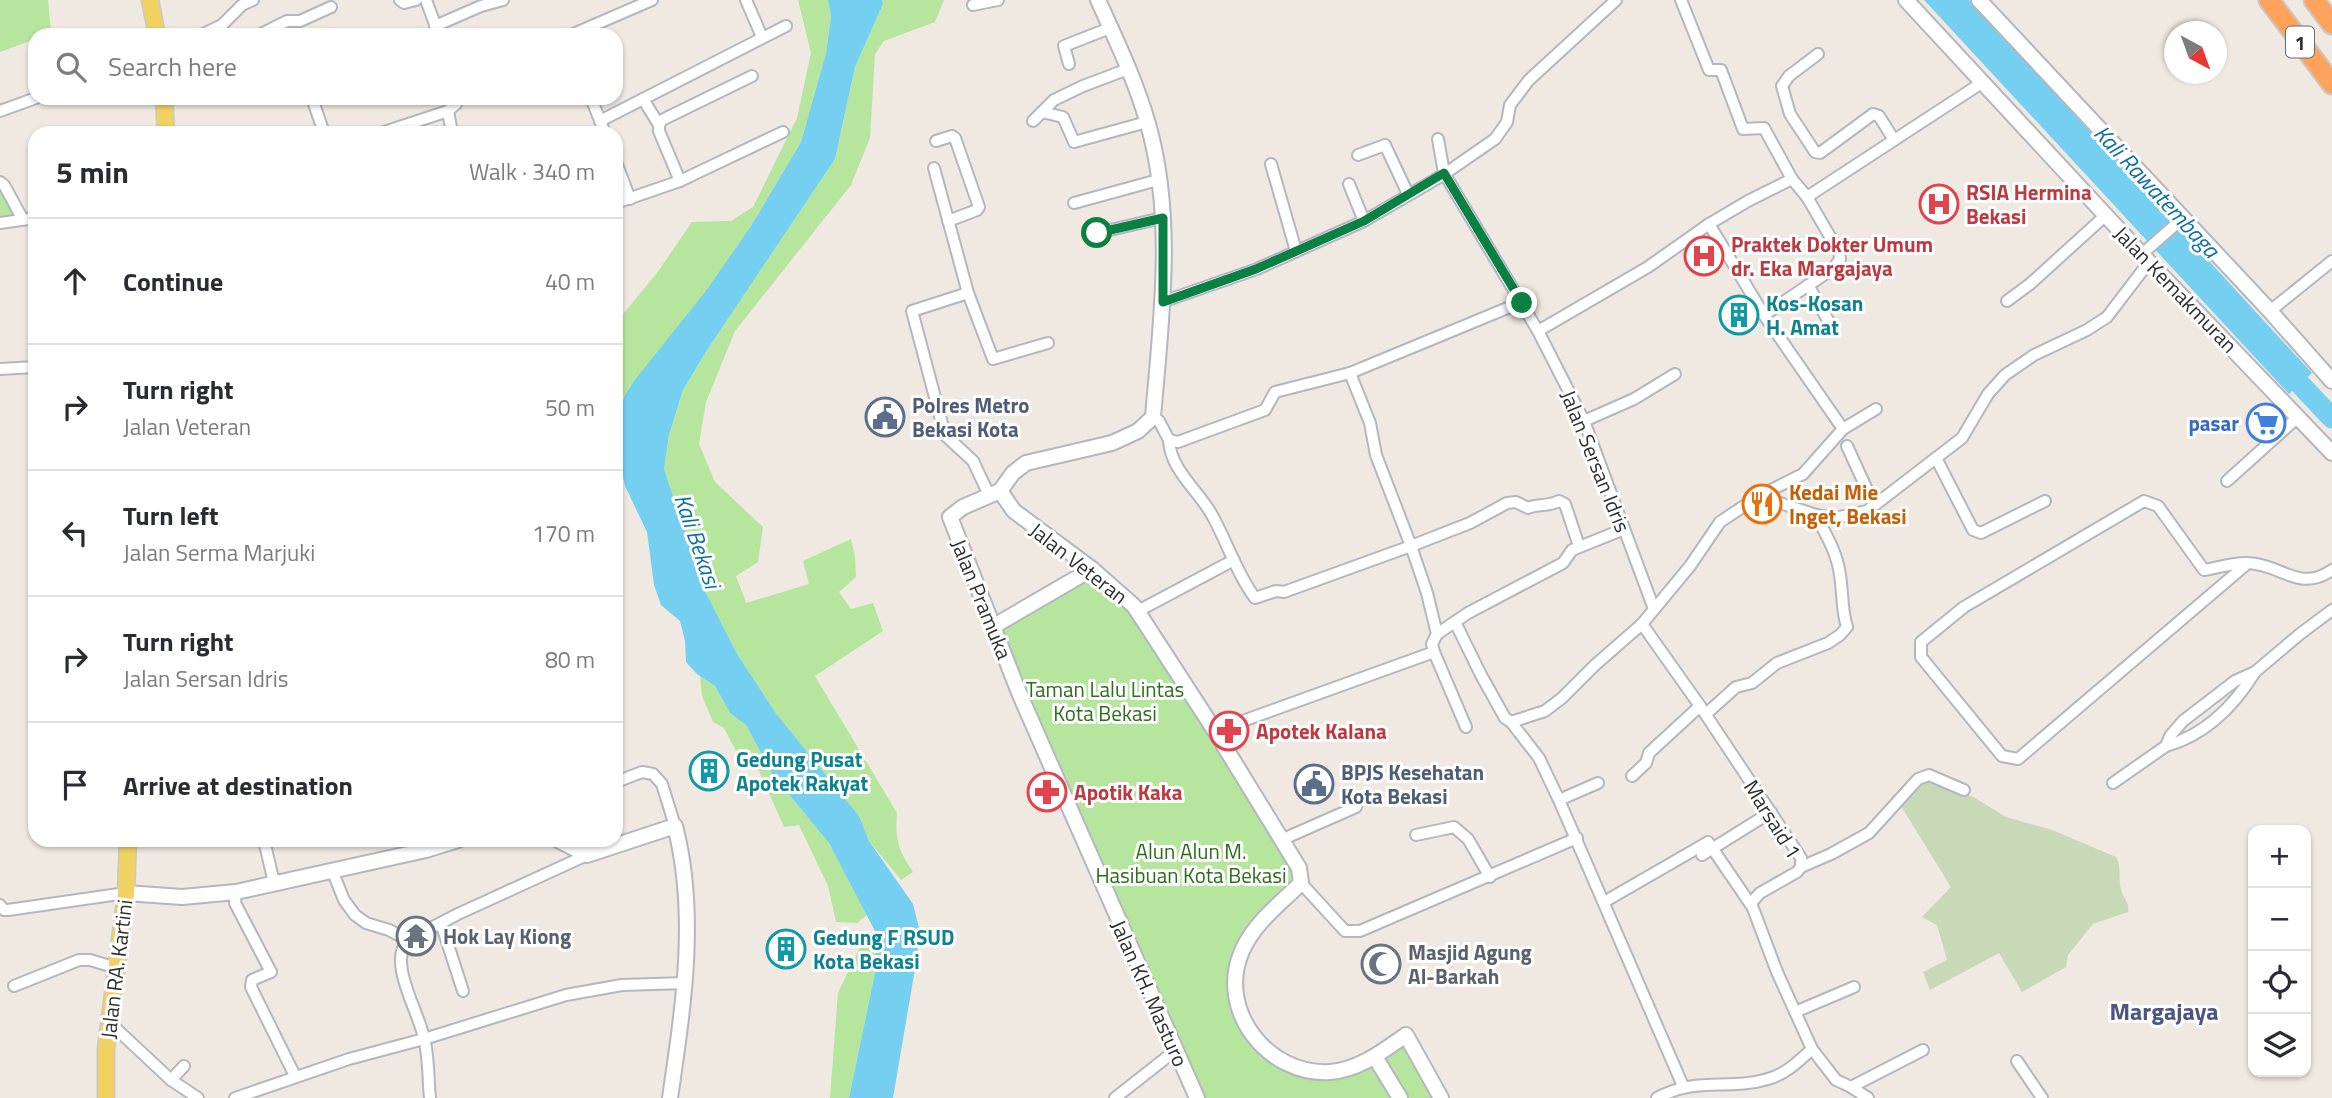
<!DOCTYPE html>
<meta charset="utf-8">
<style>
body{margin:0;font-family:"Titillium Web",sans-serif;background:#f2f2f3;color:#2b2b33}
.controls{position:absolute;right:21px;bottom:21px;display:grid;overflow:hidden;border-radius:14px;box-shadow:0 2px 5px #0004}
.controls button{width:63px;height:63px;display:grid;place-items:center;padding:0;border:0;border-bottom:2px solid #e1e1e2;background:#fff;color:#2b2b33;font:35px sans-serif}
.compass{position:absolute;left:2164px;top:21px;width:63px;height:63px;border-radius:50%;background:#fff;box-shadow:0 2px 5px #0004;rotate:139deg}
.stop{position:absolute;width:21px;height:21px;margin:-16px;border:5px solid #0b8043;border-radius:50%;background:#fff}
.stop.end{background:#0b8043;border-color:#fff;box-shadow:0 2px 7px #0008}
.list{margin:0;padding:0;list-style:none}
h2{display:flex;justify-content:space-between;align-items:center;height:91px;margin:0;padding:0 28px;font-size:30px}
h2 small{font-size:23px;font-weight:400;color:#7c7c81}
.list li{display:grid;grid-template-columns:46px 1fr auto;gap:21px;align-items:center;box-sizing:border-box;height:126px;padding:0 28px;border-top:2px solid #e1e1e2}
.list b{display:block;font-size:26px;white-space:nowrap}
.list p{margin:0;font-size:23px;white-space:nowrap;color:#7c7c81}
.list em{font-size:23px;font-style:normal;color:#7c7c81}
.icon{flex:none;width:38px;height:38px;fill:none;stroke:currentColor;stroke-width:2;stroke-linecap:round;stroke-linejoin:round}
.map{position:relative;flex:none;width:2332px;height:1098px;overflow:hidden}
.search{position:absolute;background:#fff;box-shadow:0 2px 5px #0004;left:28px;top:28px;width:595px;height:77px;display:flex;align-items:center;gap:18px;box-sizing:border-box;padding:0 24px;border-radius:21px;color:#7c7c81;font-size:26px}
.panel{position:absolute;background:#fff;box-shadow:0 2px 5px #0004;left:28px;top:126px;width:595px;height:721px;border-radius:21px}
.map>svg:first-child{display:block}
</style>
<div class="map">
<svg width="2332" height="1098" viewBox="0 0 2332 1098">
<rect width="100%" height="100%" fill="#efe9e1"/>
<g fill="#b6e59e">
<polygon points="0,0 48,0 51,33 35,35 35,39 0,52"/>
<polygon points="798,0 828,0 831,17 826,53 801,142 751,226 705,292 624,397 616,391 616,315 623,314 657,273 692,222 731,221 753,207 797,118 811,53"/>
<path d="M882,0H944L935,22L884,41L875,54L870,138L851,185L735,331L706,402L699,444L715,482L763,527L758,562L736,576L746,603L809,584L803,561L851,539L855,556L856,577L839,592L851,609L873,603L883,631L815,676L897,813C895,840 898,849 913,872L901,880L869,841L859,816L775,712L736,652L705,591L664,469L669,435L683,390L707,350L835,159L855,67L883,4Z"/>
<polygon points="0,182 22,218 0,223"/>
<polygon points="1092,569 1134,606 1301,883 1255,928 1236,991 1265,1050 1331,1072 1406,1035 1441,1098 1197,1098 994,626"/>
<polygon points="700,676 715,686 730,713 746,725 773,775 829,843 868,914 857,923 836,922 828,886 799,825 784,827 751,753 737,753 724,728 713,722 702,696"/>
<polygon points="875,931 876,968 849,1098 830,1098 838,993 862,943"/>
</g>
<path fill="#c8d9b8" d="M1938,782L1975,798L2006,817L2052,830L2116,857C2122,868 2118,878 2121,890C2124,899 2130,903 2128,912L2093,924L2068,955L2066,967L2022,992L1999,953L1930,990L1923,972L1947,960L1937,925L1922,917L1951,887L1899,803L1917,783Z"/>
<g fill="#75cff0">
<polygon points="828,0 882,0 883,4 855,67 835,159 707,350 683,390 669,435 664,469 705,591 736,652 775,712 859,816 869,841 913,904 919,928 917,957 893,1098 849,1098 876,968 875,931 829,843 773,775 746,725 730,713 715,686 697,674 686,662 685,641 680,621 661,605 654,585 647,532 625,486 618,452 618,415 624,397 634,381 705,292 751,226 801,142 826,53 831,17"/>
<polygon points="1924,0 1969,0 2312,373 2289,394"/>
</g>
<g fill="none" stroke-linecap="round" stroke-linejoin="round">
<polyline stroke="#75cff0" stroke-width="21" points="2281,364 2332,418"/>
<defs>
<g id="street">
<polyline points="400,0 404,3 416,0"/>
<polyline points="426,0 439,35"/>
<polyline points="746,0 762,37"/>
<polyline points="1681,0 1709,70 1721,70 1743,129 1764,128 1792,179 1807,197"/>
<polyline points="973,5 998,0"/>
<polyline points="435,26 481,6 503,0"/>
<polyline points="201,35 222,25 242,5 253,0"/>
<polyline points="259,35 287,21 300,21 331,7"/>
<polyline points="571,35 652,0"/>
<polyline points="1818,54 1789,76 1782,86 1790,114 1815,152 1820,153 1873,114 1879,116 1894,140"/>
<polyline points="1069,64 1064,46 1110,28"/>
<polyline points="312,98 324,133"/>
<polyline points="591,98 605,133"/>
<polyline points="643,99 659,125"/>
<polyline points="0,111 36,98"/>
<polyline points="448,111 452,133"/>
<polyline points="1042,112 1063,117 1074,142 1147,122"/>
<polyline points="600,121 786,26"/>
<polyline points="1033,121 1054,100 1083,86 1128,69"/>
<polyline points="381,133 448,111 456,104 458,98"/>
<polyline points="1438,139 1444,173 1538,331 1584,421 1654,609"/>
<polyline points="936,141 952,136 955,138 979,207 977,210 948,221"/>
<polyline points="1358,155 1385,145 1408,194"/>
<polyline points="616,162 630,199"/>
<polyline points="1271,164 1296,251"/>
<polyline points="934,168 968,293 993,359 1048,343"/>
<polyline points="680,181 659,131 659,125 662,120 752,76"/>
<polyline points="0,182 4,185 22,218"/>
<polyline points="1349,184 1364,221"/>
<polyline points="616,203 680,181 783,132"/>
<polyline points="1074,203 1158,180"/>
<polyline points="0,223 35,218"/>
<polyline points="1709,224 1764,315 1834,268 1840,259 1839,252 1807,197 1983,82"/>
<polyline points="1097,233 1162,218"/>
<polyline points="2142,254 2183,218"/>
<polyline points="1808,285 1829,322"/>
<polyline points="968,293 912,311 945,435 973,461 989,495"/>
<polyline points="2007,301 2030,284 2106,215"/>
<polyline points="1162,302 1257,269 1364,221 1443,175 1495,139 1507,122 1510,105 1529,80 1616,0"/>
<polyline points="2270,311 2332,261"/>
<polyline points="1538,331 1648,267 1709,224 1748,201 1792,179"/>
<polyline points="0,369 35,367"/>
<path d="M1350,373L1370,423L1376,455L1411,546L1470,523L1507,503L1516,502L1528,508C1539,503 1548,507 1559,501L1565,504L1579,546"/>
<polyline points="1153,417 1159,421 1169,440 1178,442 1265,410 1275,392 1350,373 1522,302"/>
<polyline points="1584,421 1634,399 1675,374"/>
<polyline points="1843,429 1876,409"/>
<path d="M1169,440C1170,470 1199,491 1212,515C1227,542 1237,574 1255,598L1276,591L1284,592L1411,546L1427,593L1437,634"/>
<polyline points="1847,446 1874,505"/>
<polyline points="1936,458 1973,530 1981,533 2045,501"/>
<polyline points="2227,481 2298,417"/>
<polyline points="1759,496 1803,474 1843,429 1764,315"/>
<path d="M2248,563L2018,759L2002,756L1921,657V642L1964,607L2144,501L2158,506L2204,570C2218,568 2234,562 2248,563C2281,564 2299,593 2332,570"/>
<polyline points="1138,611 1234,560"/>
<polyline points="1455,622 1481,675 1505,718 1511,722 1539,758 1559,800 1683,1086"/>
<polyline points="1642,624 1700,706 1801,858 1801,867"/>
<polyline points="1434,652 1466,727"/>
<path d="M1706,714L1736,687L1752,683L1777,663L1828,643L1840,635L1847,627C1840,606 1844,583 1837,561C1833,545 1823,530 1816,515"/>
<polyline points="1511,722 1545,711 1562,698 1595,665 1642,624 1690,566 1720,522 1759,496 1816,515 1835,518 1867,511 1962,438 1988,394 2005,375 2034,355 2087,330 2107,317 2149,262"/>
<polyline points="1215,731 1434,652 1432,644 1437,634 1468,613 1563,563 1572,550 1624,529"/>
<path d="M2166,746C2205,735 2234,706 2255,672"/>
<polyline points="1632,776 1646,763 1649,753 1700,706"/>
<polyline points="616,782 642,772 653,774 662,784 675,826"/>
<polyline points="2113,783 2166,746 2170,736 2183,721 2235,681 2255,672 2300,634 2332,610"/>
<polyline points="1559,800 1598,783"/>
<polyline points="1416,835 1454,827 1468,839 1490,877"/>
<polyline points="264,840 274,883"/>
<polyline points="1281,840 1356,807"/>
<polyline points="1702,855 1771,812"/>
<polyline points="332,870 344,900 355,915 366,923 389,930 408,940"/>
<polyline points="1301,883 1345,931 1360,931 1577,838"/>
<polyline points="236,892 235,903 271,972 252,980 251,987 295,1076"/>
<polyline points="1604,902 1708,842 1751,905"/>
<polyline points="0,905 4,910 8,910 126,893"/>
<polyline points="441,923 463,991"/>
<polyline points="14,986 79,960 90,960 117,968"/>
<polyline points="1795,1012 1854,987"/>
<polyline points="109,1022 171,1080 198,1098"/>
<polyline points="2017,1061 2042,1098"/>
<polyline points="171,1080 184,1066"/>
<polyline points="1851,1087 1923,1050"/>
<polyline points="235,1098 349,1059 424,1039 566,995 622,985 685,983"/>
<path d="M430,1098C428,1079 429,1057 424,1038C419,1012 387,962 408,940L458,914L587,855"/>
<polyline points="1115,1098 1176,1050"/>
<path d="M1657,1098C1697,1076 1728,1091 1768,1079C1786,1074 1799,1061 1812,1049"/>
<polyline points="1868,1098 1851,1087 1836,1080 1812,1049 1777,972 1751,903 1760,893 1797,872 1801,867 1831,854 1869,833 1918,779 1929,775 1964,790"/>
</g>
<g id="secondary">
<polyline points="1906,0 2149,262 2332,453"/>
<polyline points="1979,0 2270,311 2332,381"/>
<path d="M1000,491L1014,511L1092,569L1134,606L1215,731L1299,868L1301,883C1280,904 1254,923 1242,951C1216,1010 1268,1076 1330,1072C1359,1070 1383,1051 1406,1035L1441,1098"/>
<polyline points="1000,491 963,507 950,517 1020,695 1197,1098"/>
<path d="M1000,491L1013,473L1026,463L1112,443L1138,431L1153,417C1161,321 1175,218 1148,124C1136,81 1116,40 1098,0"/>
<polyline points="994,626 1092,569"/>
<path d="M558,840L587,855L675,826C698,915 683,1008 670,1098"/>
<polyline points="126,893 182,897 236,892 426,850 458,840"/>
<polyline points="1375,1057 1400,1098"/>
</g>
<g id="primary">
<polyline points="150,0 157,35"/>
<polyline points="164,98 166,133"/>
<polyline points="106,1098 106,1049 126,893 128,840"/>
</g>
<g id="highway">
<polyline points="2269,0 2332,84"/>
<polyline points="2314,0 2332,24"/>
</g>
</defs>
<use href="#street" stroke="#b4b7c1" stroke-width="14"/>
<use href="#secondary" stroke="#b4b7c1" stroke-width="18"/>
<use href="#primary" stroke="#c9c9c9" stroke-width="19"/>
<use href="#highway" stroke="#c9c9c9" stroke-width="23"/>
<use href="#street" stroke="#fff" stroke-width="10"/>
<use href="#secondary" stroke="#fff" stroke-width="14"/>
<use href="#primary" stroke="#f2d163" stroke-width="16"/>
<use href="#highway" stroke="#ffa35c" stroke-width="19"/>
</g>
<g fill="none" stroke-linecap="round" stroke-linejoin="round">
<polyline stroke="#0b8043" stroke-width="9" points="1097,233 1163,218 1163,302 1256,269 1364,221 1444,173 1522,303"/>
</g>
<defs>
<symbol id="hospital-ring" viewBox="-11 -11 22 22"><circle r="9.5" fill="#fff" stroke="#e0444e" stroke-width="1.5"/><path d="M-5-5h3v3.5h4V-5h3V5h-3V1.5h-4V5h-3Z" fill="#e0444e"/></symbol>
<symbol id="building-ring" viewBox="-11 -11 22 22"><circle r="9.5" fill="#fff" stroke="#0f9aa8" stroke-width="1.5"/><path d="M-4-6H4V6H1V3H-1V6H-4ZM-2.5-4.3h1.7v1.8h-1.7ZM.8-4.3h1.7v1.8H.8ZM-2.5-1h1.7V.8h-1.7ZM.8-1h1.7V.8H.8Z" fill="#0f9aa8"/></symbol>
<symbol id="civic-ring" viewBox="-11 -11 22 22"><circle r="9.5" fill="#fff" stroke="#5c6f8a" stroke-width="1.5"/><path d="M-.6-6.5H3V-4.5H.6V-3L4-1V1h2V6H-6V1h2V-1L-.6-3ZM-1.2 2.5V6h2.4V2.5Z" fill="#5c6f8a"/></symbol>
<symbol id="supermarket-ring" viewBox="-11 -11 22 22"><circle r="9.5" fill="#fff" stroke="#3f7fe0" stroke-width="1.5"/><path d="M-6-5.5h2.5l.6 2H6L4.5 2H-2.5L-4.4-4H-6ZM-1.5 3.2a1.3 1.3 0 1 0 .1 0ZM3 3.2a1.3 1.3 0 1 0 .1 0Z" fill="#3f7fe0"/></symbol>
<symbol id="restaurant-ring" viewBox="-11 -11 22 22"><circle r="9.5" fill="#fff" stroke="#e8710a" stroke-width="1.5"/><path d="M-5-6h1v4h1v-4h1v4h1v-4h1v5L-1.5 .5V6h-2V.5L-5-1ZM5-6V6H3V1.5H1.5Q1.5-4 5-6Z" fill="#e8710a"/></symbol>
<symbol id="pharmacy-ring" viewBox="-11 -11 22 22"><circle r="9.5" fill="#fff" stroke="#e0444e" stroke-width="1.5"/><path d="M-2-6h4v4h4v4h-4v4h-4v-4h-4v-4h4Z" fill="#e0444e"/></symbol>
<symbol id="temple-ring" viewBox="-11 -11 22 22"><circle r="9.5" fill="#fff" stroke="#6b7280" stroke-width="1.5"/><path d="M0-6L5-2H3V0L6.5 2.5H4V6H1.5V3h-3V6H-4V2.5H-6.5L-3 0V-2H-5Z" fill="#6b7280"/></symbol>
<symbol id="mosque-ring" viewBox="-11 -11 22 22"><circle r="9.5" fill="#fff" stroke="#6b7280" stroke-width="1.5"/><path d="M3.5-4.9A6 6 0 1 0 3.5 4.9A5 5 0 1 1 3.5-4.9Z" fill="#6b7280"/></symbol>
</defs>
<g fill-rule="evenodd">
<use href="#hospital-ring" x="1917" y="182" width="44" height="44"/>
<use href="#hospital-ring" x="1682" y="234" width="44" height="44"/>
<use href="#building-ring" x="1717" y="293" width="44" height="44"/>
<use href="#civic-ring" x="863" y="395" width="44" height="44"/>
<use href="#supermarket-ring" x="2244" y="401" width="44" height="44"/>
<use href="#restaurant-ring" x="1740" y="482" width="44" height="44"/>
<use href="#pharmacy-ring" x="1207" y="709" width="44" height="44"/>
<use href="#building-ring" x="687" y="749" width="44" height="44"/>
<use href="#civic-ring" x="1292" y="762" width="44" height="44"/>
<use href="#pharmacy-ring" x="1025" y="770" width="44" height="44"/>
<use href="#temple-ring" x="394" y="914" width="44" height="44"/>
<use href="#building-ring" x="764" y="927" width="44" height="44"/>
<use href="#mosque-ring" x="1359" y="942" width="44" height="44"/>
</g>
<g text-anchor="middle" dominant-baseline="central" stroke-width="6" stroke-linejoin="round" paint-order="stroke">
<rect fill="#fff" stroke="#6d6d6d" stroke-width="2" x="2286" y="26.5" width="28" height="31" rx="5"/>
<g font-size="19" font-weight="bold" fill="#2e2e2e">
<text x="2300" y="42">1</text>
</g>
<g font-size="21" font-weight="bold" fill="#be3a42" stroke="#fff" text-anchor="start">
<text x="1966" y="192">RSIA Hermina<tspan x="1966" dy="24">Bekasi</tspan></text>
<text x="1731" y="244">Praktek Dokter Umum<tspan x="1731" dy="24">dr. Eka Margajaya</tspan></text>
<text x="1256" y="731">Apotek Kalana</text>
<text x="1074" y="792">Apotik Kaka</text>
</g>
<g font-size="21" fill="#2e2e2e" stroke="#fff">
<text transform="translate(2176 289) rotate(46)">Jalan Kemakmuran</text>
<text transform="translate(1596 461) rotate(68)">Jalan Sersan Idris</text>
<text transform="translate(1079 563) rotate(38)">Jalan Veteran</text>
<text transform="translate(982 599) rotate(68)">Jalan Pramuka</text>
<text transform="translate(1773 819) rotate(58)">Marsaid 1</text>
<text transform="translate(116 969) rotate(-83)">Jalan RA. Kartini</text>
<text transform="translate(1150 993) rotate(66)">Jalan KH. Masturo</text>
</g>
<g font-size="21" font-weight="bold" fill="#0d838f" stroke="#fff" text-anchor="start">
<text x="1766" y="303">Kos-Kosan<tspan x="1766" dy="24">H. Amat</tspan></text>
<text x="736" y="759">Gedung Pusat<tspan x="736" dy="24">Apotek Rakyat</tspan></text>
<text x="813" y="937">Gedung F RSUD<tspan x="813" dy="24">Kota Bekasi</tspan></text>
</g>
<g font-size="21" font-weight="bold" fill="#4e5e75" stroke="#fff" text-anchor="start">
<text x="912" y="405">Polres Metro<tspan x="912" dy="24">Bekasi Kota</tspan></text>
<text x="1341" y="772">BPJS Kesehatan<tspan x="1341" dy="24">Kota Bekasi</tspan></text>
</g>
<g font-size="21" font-weight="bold" fill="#366cbe" stroke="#fff" text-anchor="end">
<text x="2239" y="423">pasar</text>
</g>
<g font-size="21" font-weight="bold" fill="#c56008" stroke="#fff" text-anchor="start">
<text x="1789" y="492">Kedai Mie<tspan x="1789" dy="24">Inget, Bekasi</tspan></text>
</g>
<g font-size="21" fill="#2c6e1b" stroke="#fff">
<text x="1105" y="689">Taman Lalu Lintas<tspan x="1105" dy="24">Kota Bekasi</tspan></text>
<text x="1191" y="851">Alun Alun M.<tspan x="1191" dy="24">Hasibuan Kota Bekasi</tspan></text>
</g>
<g font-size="21" font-weight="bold" fill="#5b616d" stroke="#fff" text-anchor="start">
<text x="443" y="936">Hok Lay Kiong</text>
<text x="1408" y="952">Masjid Agung<tspan x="1408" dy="24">Al-Barkah</tspan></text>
</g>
<g font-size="23" font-style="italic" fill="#0d6fa3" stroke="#fff">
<text transform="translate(2157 191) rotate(47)">Kali Rawatembaga</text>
<text transform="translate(698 541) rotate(71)">Kali Bekasi</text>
</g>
<g font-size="24" font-weight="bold" fill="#4d5680" stroke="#fff">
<text x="2164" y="1011">Margajaya</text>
</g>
</g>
</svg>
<div class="controls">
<button>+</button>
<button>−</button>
<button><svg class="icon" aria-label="locate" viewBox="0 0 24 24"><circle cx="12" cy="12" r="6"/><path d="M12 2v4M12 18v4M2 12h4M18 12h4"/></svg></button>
<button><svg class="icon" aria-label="layers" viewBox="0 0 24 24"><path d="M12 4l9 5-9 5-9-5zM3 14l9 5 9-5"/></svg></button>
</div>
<svg class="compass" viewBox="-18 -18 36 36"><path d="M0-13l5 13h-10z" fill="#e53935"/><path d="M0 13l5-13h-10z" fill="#7c7c81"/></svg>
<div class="stop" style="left:1097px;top:233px"></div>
<div class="stop end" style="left:1522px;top:303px"></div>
<div class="search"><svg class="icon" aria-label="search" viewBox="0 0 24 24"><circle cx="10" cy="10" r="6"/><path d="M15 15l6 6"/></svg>Search here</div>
<section class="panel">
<h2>5 min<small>Walk · 340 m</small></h2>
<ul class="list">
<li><svg class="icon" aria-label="ahead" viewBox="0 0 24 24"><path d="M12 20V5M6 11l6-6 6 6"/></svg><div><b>Continue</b></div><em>40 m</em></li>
<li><svg class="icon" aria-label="right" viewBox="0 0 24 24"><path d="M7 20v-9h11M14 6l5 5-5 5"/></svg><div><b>Turn right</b><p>Jalan Veteran</p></div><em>50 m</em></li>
<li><svg class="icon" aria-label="left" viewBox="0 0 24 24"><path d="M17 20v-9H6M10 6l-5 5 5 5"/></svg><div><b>Turn left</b><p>Jalan Serma Marjuki</p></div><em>170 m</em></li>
<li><svg class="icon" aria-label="right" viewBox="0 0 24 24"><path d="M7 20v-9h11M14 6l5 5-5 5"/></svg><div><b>Turn right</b><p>Jalan Sersan Idris</p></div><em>80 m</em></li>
<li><svg class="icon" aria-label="arrive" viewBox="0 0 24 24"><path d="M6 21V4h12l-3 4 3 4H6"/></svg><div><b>Arrive at destination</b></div></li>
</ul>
</section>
</div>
